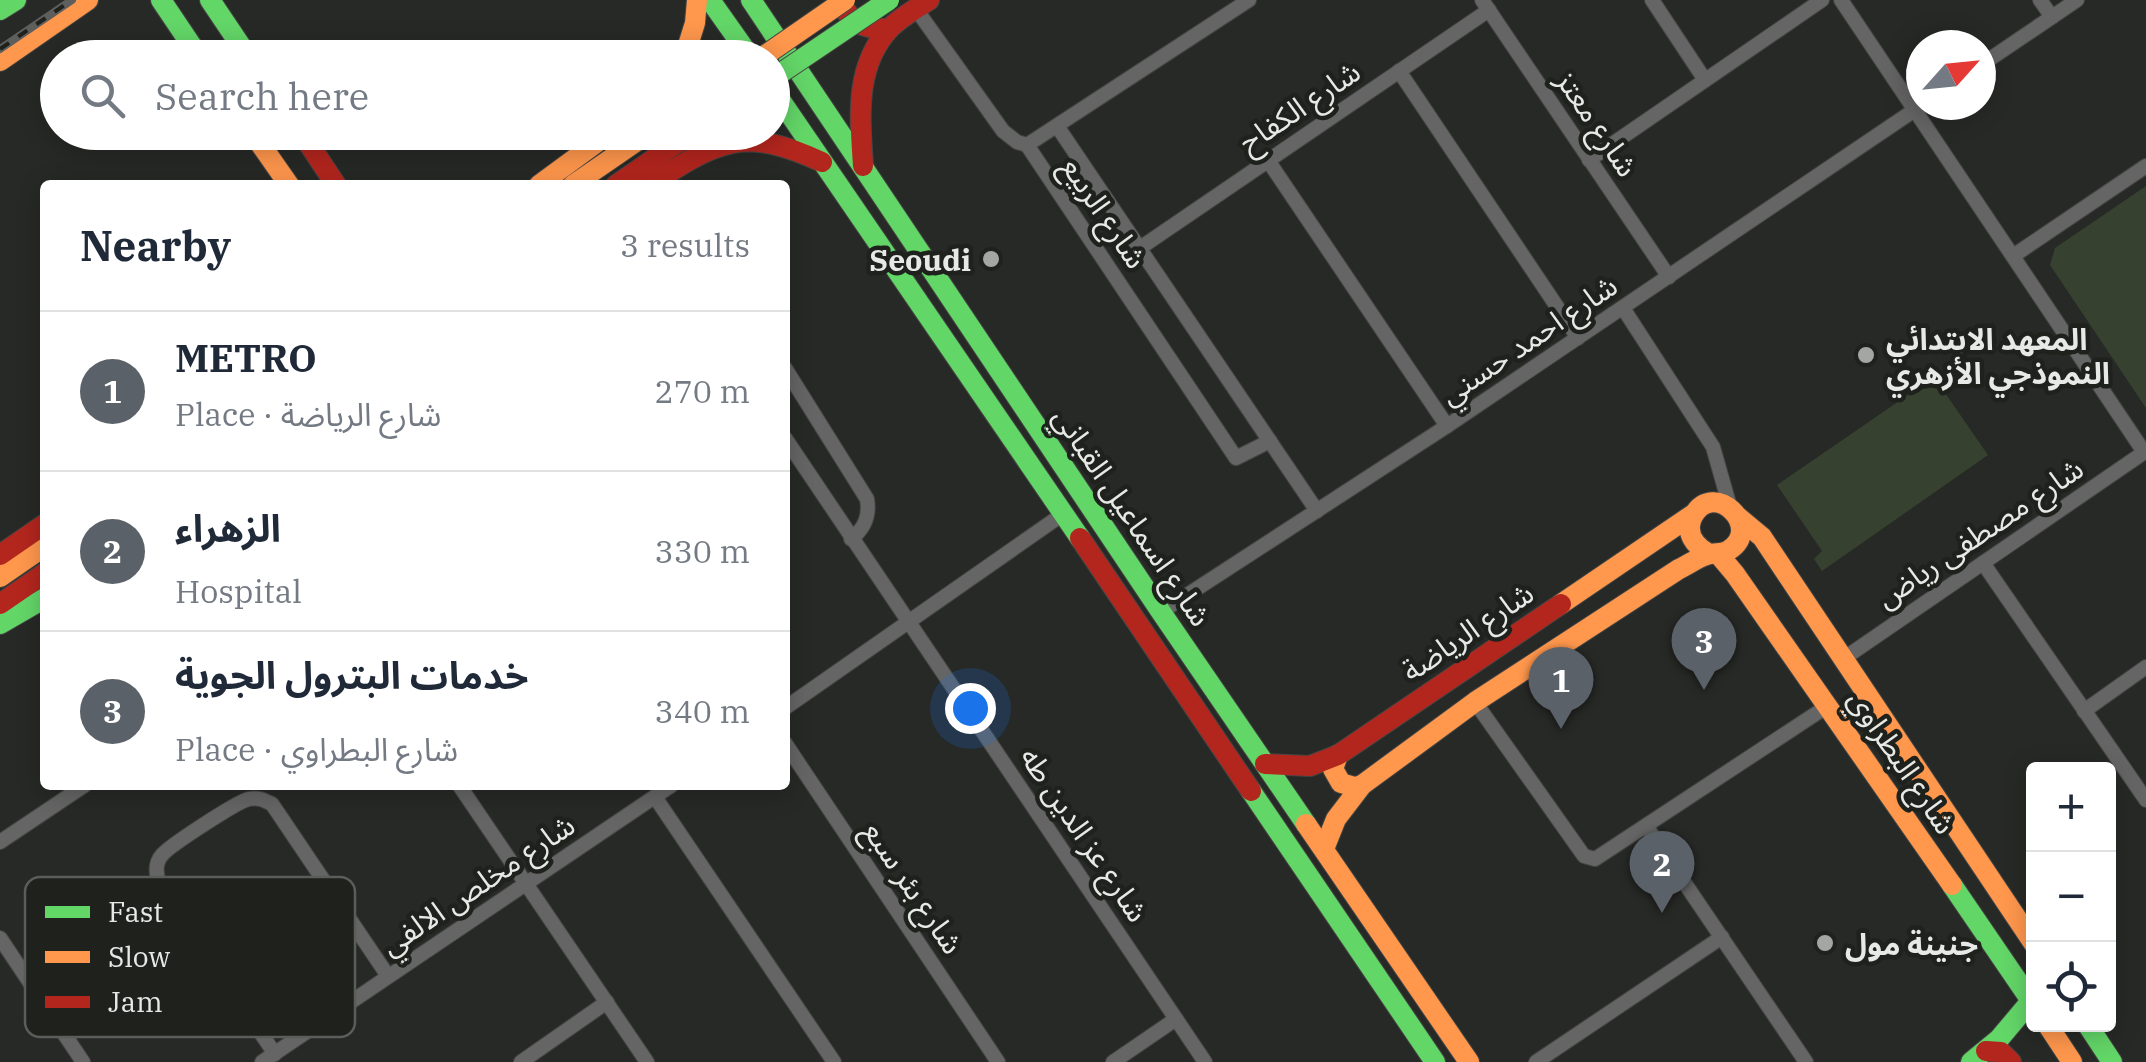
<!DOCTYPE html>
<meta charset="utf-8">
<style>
body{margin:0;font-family:"IBM Plex Serif","Noto Sans Arabic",serif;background:#f6f6f7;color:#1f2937}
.controls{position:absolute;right:30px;bottom:30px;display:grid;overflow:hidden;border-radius:10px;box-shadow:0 5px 25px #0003}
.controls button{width:90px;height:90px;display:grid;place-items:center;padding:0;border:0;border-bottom:2px solid #e0e1e3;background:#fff;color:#1f2937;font:50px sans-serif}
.compass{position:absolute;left:1906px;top:30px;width:90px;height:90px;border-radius:50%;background:#fff;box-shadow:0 5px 25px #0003;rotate:63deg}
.you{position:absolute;left:970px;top:708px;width:35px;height:35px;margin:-25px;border:8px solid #fff;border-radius:50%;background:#1a73e8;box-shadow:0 0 0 15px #1a73e833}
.badge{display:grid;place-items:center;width:65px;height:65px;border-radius:50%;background:#5b6168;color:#fff;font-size:32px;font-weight:700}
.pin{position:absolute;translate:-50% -82px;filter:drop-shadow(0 2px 5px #0008)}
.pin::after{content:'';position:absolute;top:52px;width:35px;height:30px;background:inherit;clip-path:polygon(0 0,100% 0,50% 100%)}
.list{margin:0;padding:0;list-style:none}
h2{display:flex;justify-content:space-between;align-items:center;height:130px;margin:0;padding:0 40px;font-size:42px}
h2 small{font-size:32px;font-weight:400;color:#747a83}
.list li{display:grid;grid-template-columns:65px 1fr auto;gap:30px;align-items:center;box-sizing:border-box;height:160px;padding:0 40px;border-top:2px solid #e0e1e3}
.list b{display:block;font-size:38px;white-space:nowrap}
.list p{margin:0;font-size:32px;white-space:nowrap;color:#747a83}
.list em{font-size:32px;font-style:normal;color:#747a83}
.icon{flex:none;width:55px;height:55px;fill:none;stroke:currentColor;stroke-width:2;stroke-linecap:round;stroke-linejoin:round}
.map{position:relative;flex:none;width:2146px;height:1062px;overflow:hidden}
.search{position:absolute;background:#fff;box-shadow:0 5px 25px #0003;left:40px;top:40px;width:750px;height:110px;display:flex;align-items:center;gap:25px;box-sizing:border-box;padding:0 35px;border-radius:55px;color:#747a83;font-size:38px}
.panel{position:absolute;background:#fff;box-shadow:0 5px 25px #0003;left:40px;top:180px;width:750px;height:610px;border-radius:10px}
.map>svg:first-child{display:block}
</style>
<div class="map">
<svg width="2146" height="1062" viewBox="0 0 2146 1062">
<rect width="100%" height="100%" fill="#272926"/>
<g fill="#36412f">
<polygon points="2146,186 2146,408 2050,265 2055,248"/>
<polygon points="1934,377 1988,455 1822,571 1814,559 1822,551 1777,485"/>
</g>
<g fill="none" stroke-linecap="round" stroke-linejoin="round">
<defs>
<g id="street">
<polyline points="1482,0 1669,277"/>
<polyline points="1652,0 1705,80"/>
<polyline points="1841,0 2144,452"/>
<polyline points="2040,0 2052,17"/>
<polyline points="916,9 1003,131 1017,142 1027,145 1236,458 1270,441"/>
<polyline points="1981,65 2077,0"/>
<polyline points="1399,71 1578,338"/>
<polyline points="1057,126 1317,511"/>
<polyline points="1027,145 1249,0"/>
<polyline points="1267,159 1447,426"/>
<polyline points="1589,160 1822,0"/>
<polyline points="1140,248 1489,10"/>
<polyline points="2013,256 2146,166"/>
<polyline points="1623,308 1713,447 1730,507"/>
<path d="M785,368L867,499C870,516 865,528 851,539"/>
<polyline points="785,438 1205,1062"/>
<polyline points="1983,563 2146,800"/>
<polyline points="1161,612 1447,426 1922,105"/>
<polyline points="1843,659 2146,451"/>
<polyline points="1475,702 1584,856 1595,859 1829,705"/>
<polyline points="785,708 1063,514"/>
<polyline points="2084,711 2146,667"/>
<polyline points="785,743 998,1062"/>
<polyline points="459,785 647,1062"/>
<polyline points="655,797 834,1062"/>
<polyline points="1646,826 1806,1062"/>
<polyline points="0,842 85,785"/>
<polyline points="0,938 83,1062"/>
<path d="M275,1054L160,885C156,875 154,864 162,855C169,846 238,801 249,799C258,797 264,800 272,804L388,976"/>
<polyline points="262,1062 672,785"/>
<polyline points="521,1062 607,1002"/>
<polyline points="1113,1062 1176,1019"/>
<polyline points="1536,1062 1722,937"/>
</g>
<g id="fast">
<polyline points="161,0 200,58"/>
<polyline points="210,0 249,58"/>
<polyline points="710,0 751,58"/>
<polyline points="751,0 1161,612 1306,824"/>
<polyline points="0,10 16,0"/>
<polyline points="772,88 1080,538"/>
<polyline points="0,624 45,598"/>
<polyline points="1251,791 1435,1062"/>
<polyline points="1952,885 2034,1005"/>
<polyline points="2087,1024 2112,1062"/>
<polyline points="1971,1062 1999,1039 2031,1001"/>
</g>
<g id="slow">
<polyline points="684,58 695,23 697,0"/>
<polyline points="0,61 88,0"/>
<polyline points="252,132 289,185"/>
<polyline points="539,185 611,132"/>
<polyline points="573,185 650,132"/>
<polyline points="1738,517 1762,537 2034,944"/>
<polyline points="1719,555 1735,574 1952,885"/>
<polyline points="0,577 45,546"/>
<polyline points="1561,604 1692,515"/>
<polyline points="1338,755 1333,769 1341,783 1355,787 1362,785"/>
<polyline points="1306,824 1469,1062"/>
<path d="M1324,849L1336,819L1362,785L1475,702L1679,569C1688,565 1697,558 1707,555C1715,552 1722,555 1729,550C1764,528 1714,478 1693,516C1684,533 1695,546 1709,554"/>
<polyline points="2047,1024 2072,1062"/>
</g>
<g id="jam">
<path d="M840,0C850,24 864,29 889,29"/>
<polyline points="301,132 336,185"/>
<path d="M863,166C860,118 854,66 890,28C901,17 916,9 929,0"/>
<polyline points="616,185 693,132"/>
<path d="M650,185C718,140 744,126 822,162"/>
<polyline points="1080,538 1251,791"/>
<polyline points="0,555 45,524"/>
<polyline points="0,604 45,573"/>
<polyline points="1265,764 1310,766 1338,755 1561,604"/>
<polyline points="1986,1051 2001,1052 2011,1062"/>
</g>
</defs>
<use href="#street" stroke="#444543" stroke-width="16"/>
<use href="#fast" stroke="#444543" stroke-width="22"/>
<use href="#slow" stroke="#444543" stroke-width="22"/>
<use href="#jam" stroke="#444543" stroke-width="22"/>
<use href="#street" stroke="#646564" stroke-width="14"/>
<use href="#fast" stroke="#63d668" stroke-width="20"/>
<use href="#slow" stroke="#ff974d" stroke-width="20"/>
<use href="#jam" stroke="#b3261e" stroke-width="20"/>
<defs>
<polyline id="rail" points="0,49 72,0"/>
</defs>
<use href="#rail" stroke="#5e5f5d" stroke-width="8"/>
<use href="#rail" stroke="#1e211c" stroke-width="4" stroke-dasharray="11" stroke-linecap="butt"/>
<defs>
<polyline id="fast-bridge" points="772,79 889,0"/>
<polyline id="slow-bridge" points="761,58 845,0"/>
</defs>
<use href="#fast-bridge" stroke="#444543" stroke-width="22" stroke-linecap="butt"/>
<use href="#slow-bridge" stroke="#444543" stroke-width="22" stroke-linecap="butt"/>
<use href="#fast-bridge" stroke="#63d668" stroke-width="20"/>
<use href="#slow-bridge" stroke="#ff974d" stroke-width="20"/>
</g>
<g fill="#a4a6a3" stroke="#1e211c" stroke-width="4">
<circle cx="991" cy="259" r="10"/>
<circle cx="1866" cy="355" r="10"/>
<circle cx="1825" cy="943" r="10"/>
</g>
<g text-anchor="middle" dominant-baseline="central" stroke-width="9" stroke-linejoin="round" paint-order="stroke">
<g font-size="30" fill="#e7e9e6" stroke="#1e211c">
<text transform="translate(1299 106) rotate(-34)">شارع الكفاح</text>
<text transform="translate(1598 123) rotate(56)">شارع معتز</text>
<text transform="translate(1105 212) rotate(56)">شارع الربيع</text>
<text transform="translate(1528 339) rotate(-34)">شارع احمد حسني</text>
<text transform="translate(1133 516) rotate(56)">شارع اسماعيل القباني</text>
<text transform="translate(1979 532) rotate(-34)">شارع مصطفى رياض</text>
<text transform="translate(1467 631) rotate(-34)">شارع الرياضة</text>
<text transform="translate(1903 761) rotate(56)">شارع البطراوي</text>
<text transform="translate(1085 834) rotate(56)">شارع عز الدين طه</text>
<text transform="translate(477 884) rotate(-34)">شارع مخلص الالفي</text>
<text transform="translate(914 887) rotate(56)">شارع بئر سبع</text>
</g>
<g font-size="30" font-weight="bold" fill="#e7e9e6" stroke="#1e211c" text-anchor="start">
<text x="971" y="259" text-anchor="end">Seoudi</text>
<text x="1886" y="338">المعهد الابتدائي<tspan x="1886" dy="34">النموذجي الأزهري</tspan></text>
<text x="1845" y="943">جنينة مول</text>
</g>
</g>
<rect x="25" y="877" width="330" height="160" rx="15" fill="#1e211c" stroke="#5a5d59" stroke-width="2.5"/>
<rect x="45" y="906" width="45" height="12" fill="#63d668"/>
<rect x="45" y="951" width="45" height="12" fill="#ff974d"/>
<rect x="45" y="996" width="45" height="12" fill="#b3261e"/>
<g font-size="28" fill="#e7e9e6">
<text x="108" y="922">Fast</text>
<text x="108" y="967">Slow</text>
<text x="108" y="1012">Jam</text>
</g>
</svg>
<div class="controls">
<button>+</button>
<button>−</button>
<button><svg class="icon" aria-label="locate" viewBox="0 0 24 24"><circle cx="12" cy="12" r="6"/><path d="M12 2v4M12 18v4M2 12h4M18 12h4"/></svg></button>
</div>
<svg class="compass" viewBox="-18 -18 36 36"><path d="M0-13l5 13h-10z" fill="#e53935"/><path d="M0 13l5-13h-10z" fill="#747a83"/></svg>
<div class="you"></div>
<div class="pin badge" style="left:1561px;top:729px">1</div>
<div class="pin badge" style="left:1662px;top:913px">2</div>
<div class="pin badge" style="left:1704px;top:690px">3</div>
<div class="search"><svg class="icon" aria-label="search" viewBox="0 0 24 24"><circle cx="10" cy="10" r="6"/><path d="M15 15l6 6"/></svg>Search here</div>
<section class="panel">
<h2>Nearby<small>3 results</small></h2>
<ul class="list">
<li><span class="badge">1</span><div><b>METRO</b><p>Place · شارع الرياضة</p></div><em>270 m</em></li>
<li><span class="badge">2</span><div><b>الزهراء</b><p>Hospital</p></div><em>330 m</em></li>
<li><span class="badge">3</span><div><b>خدمات البترول الجوية</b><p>Place · شارع البطراوي</p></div><em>340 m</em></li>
</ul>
</section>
</div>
